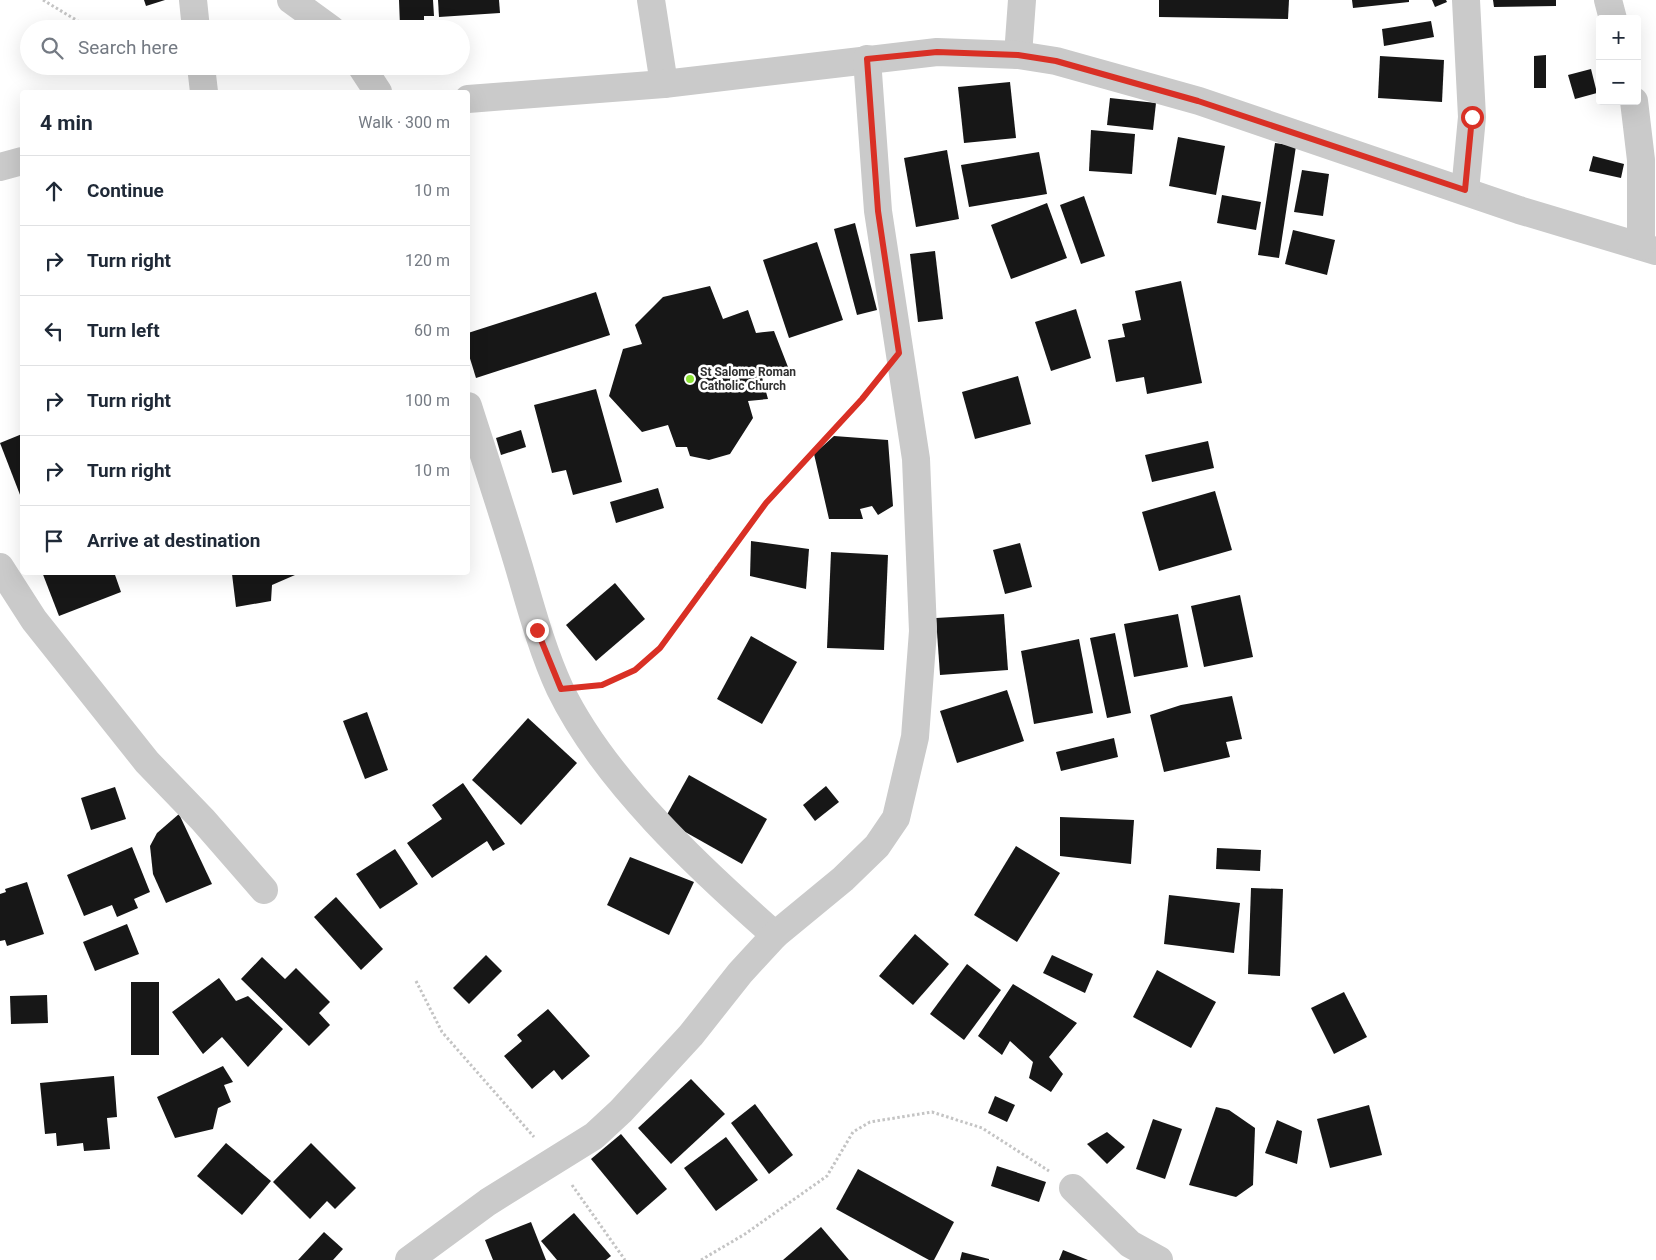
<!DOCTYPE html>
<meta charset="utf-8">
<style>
body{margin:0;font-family:Roboto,sans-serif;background:#f2f2f3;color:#1f2937}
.controls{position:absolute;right:15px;top:15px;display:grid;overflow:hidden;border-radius:5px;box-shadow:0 5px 20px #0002}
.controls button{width:45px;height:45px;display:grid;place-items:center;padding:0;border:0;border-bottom:1px solid #e0e1e3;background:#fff;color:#1f2937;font:25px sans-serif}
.stop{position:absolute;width:15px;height:15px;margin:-11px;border:4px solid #d93025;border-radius:50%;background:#fff}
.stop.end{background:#d93025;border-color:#fff;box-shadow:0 1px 5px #0008}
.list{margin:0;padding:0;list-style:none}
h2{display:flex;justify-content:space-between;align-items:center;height:65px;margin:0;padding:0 20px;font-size:21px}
h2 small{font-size:16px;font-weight:400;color:#747a83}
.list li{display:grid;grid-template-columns:32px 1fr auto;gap:15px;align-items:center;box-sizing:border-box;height:70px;padding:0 20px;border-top:1px solid #e0e1e3}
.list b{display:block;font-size:19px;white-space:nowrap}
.list em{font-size:16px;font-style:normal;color:#747a83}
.icon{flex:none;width:28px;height:28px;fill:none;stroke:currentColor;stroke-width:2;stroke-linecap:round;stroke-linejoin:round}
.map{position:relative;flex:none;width:1656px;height:1260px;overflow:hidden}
.search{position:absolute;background:#fff;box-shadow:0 5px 20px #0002;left:20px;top:20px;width:450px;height:55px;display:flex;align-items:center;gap:12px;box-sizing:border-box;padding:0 18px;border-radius:28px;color:#747a83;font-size:19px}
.panel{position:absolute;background:#fff;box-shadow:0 5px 20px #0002;left:20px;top:90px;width:450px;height:485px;border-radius:5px}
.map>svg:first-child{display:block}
</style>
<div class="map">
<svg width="1656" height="1260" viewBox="0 0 1656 1260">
<rect width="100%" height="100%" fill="#fff"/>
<g fill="#171717">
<polygon points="144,0 165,0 146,6"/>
<polygon points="399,0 433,0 434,16 424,16 424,25 400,26"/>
<polygon points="438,0 499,0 500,13 439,17"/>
<polygon points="1159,0 1289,0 1288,19 1159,17"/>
<polygon points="1352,0 1409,0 1409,2 1353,8"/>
<polygon points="1432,0 1446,0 1447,2 1435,7"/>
<polygon points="1493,0 1556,0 1556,6 1494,7"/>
<polygon points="1431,21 1434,37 1384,46 1382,29"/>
<polygon points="1546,55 1546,88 1534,88 1534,56"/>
<polygon points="1380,56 1444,60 1442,102 1378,98"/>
<polygon points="1591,69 1597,93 1575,99 1568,75"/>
<polygon points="1010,82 1016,138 964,143 958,87"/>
<polygon points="1110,98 1156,103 1153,130 1107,125"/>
<polygon points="1091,130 1135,134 1132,174 1089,171"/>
<polygon points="1178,137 1225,146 1216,195 1169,186"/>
<polygon points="1275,143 1296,146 1279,258 1258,255"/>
<polygon points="947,150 959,219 916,227 904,158"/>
<polygon points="1039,152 1047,194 969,207 961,165"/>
<polygon points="1593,156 1624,164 1621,178 1589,171"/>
<polygon points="1302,170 1329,174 1323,216 1294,212"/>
<polygon points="1222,195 1261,202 1256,230 1217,223"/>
<polygon points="1084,196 1105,256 1081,264 1060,205"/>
<polygon points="1047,203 1067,258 1011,279 991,225"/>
<polygon points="855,223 877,310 857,315 834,229"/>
<polygon points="1293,230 1335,240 1327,275 1285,264"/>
<polygon points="817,242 843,320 789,338 763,260"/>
<polygon points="935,251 943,319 918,322 910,254"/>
<polygon points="1181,281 1202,383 1147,394 1144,377 1116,382 1108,340 1125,337 1122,324 1141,320 1135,291"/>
<polygon points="710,286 723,319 748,310 756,333 774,331 788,367 760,370 768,399 748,401 753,418 730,454 709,460 690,456 687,447 676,447 668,425 642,432 609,396 623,349 642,344 635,325 663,297"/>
<polygon points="596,292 610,335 476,378 468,352 468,333"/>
<polygon points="1076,309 1091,358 1051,371 1035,322"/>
<polygon points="1018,376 1031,424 975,439 962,392"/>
<polygon points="596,389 622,482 573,495 566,470 552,473 534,405"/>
<polygon points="521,430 526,447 501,455 496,438"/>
<polygon points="22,434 22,500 0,443"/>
<polygon points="834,436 888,440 893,506 878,515 872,506 860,509 863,519 829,519 814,454"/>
<polygon points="1208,441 1214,468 1152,482 1145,455"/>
<polygon points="658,488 664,508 616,523 610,502"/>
<polygon points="1215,491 1232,550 1159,571 1142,512"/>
<polygon points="751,541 809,549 806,589 750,576"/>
<polygon points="1020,543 1032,587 1005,594 993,550"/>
<polygon points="831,552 888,555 884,650 827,648"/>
<polygon points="42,572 114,572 121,592 59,616"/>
<polygon points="239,572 295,572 295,575 272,585 271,601 236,607 232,574"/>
<polygon points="615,583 645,619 596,661 566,625"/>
<polygon points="1240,595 1253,657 1204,667 1191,606"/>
<polygon points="1004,614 1008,670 940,675 936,618"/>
<polygon points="1178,614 1188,667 1134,677 1124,624"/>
<polygon points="1115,633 1131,713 1107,718 1090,638"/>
<polygon points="751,636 797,662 762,724 717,699"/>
<polygon points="1079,639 1093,713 1034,724 1021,651"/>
<polygon points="1007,690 1024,741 957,763 940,711"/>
<polygon points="1232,696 1242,739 1226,742 1230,757 1164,772 1150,715 1181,705"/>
<polygon points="367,712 388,770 365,779 343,721"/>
<polygon points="528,718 577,763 521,825 472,780"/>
<polygon points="1114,738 1118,757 1061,771 1056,752"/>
<polygon points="689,775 767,819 742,864 664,820"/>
<polygon points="463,783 505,844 493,851 487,841 432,878 407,843 442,819 432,805"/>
<polygon points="826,786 839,802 815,821 803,805"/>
<polygon points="115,787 126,819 91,830 81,798"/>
<polygon points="179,814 212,884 166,903 153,874 150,846 157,833"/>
<polygon points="1060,817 1134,820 1131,864 1060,856"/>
<polygon points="1016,846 1060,873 1017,942 974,915"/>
<polygon points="132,847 150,892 134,899 138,908 117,917 112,905 84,916 67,875"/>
<polygon points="1217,848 1261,850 1260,871 1216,869"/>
<polygon points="395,849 418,884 380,909 356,874"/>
<polygon points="630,857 694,882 669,935 607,905"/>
<polygon points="27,882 44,934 7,946 5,940 0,941 0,894 6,892 5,889"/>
<polygon points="1251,888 1283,889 1280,976 1248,974"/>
<polygon points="1169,895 1240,903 1234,953 1164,944"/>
<polygon points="336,897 383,949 361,970 314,917"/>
<polygon points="127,924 139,954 95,971 83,942"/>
<polygon points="915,934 949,964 913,1005 879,976"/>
<polygon points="486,955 502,971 469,1004 453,988"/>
<polygon points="1052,955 1093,974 1085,993 1043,973"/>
<polygon points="262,957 285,979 296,968 330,1002 319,1013 330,1025 309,1046 241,979"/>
<polygon points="967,964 1001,990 964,1040 930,1014"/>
<polygon points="1157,970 1216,1002 1191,1048 1133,1017"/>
<polygon points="219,978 236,1001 248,996 283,1029 248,1067 222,1037 203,1054 172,1012"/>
<rect x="131" y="982" width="28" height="73"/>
<polygon points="1013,984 1077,1023 1049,1057 1063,1074 1051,1092 1029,1078 1033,1062 1010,1041 1002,1055 978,1036"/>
<polygon points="1344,992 1367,1037 1334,1054 1311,1008"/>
<polygon points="47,995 48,1023 11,1024 10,996"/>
<polygon points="548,1009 590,1056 562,1080 554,1070 532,1089 504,1056 522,1041 517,1035"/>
<polygon points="223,1066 233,1082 224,1085 231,1102 218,1108 213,1129 175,1138 157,1097"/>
<polygon points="114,1076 117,1117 107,1118 110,1149 84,1151 83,1143 57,1146 56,1133 45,1134 40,1083"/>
<polygon points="691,1079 725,1114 671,1164 638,1128"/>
<polygon points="995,1096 1015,1105 1007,1122 988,1113"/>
<polygon points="755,1104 793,1155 769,1174 731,1123"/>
<polygon points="1369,1105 1382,1155 1330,1168 1317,1119"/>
<polygon points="1216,1107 1229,1110 1255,1128 1253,1185 1236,1197 1189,1185"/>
<polygon points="1153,1119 1182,1129 1165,1179 1136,1169"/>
<polygon points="1277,1120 1302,1131 1297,1164 1265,1153"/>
<polygon points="1107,1132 1125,1147 1107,1164 1087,1144"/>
<polygon points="621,1134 667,1189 637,1215 591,1159"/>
<polygon points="726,1137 758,1180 716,1211 684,1168"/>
<polygon points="226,1143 271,1181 242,1215 197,1176"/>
<polygon points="311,1143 356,1188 335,1209 327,1201 310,1219 273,1182"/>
<polygon points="997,1166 1046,1182 1039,1202 991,1186"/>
<polygon points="858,1169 954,1222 934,1260 929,1260 836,1209"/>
<polygon points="574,1213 611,1256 606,1260 557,1260 541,1241"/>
<polygon points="531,1222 546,1260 493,1260 485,1240"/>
<polygon points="821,1227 849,1260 783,1260"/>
<polygon points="324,1232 343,1249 333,1260 298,1260"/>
<polygon points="1063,1250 1088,1260 1059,1260"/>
<polygon points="962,1252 989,1259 989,1260 960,1260"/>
</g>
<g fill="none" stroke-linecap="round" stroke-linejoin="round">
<g stroke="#c4c4c4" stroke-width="3" stroke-dasharray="2.5 2.5" stroke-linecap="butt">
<polyline points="43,0 91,29"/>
<polyline points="158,66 171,72"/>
<polyline points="593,686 602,685 635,670 660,648 711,575 766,503 874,384"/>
<polyline points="416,981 442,1032 534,1137"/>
<polyline points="572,1185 625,1260"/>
<polyline points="701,1260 745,1234 827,1176 853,1132 870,1122 932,1112 982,1128 1049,1171"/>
</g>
<g stroke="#cacaca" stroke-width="28">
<polyline points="193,0 196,29"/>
<polyline points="291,0 331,29"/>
<polyline points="651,0 664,84"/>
<polyline points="1608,0 1613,19"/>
<polyline points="1018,55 1022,0"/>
<polyline points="201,66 204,92"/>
<polyline points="361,66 378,92"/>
<polyline points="468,99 664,84 937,52 1018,55 1056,61 1199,101 1519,210 1656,251"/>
<polyline points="1634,101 1641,160 1641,246"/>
<polyline points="0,167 22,161"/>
<polyline points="1465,191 1472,117 1466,0"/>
<path d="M468,406C485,459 503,513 519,567C531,608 542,650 560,689C604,780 700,869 775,935"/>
<polyline points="0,567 34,620 147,762 203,820 264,890"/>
<polyline points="1073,1188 1130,1244 1159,1260"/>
<polyline points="409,1260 488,1202 594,1136 621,1111 691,1035 740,973 775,935 843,879 877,846 896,818 915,737 923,631 916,459 878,211 867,59"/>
</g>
</g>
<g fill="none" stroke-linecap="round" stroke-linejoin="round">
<polyline stroke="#d93025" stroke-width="6" points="537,630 561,689 602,685 635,670 660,648 766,503 862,399 899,353 878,211 867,59 937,52 1018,55 1056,61 1198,101 1465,190 1472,117"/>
</g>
<circle fill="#8de336" stroke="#fff" stroke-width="2" cx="690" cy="379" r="5"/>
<g text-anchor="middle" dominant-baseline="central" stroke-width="5" stroke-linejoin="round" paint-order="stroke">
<g font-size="12" font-weight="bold" fill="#303030" stroke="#fff" text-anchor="start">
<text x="700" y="372">St Salome Roman<tspan x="700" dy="14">Catholic Church</tspan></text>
</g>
</g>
</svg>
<div class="controls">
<button>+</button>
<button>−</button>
</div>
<div class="stop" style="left:1472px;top:117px"></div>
<div class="stop end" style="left:537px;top:630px"></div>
<div class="search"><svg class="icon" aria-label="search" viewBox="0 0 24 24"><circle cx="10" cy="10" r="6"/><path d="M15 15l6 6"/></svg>Search here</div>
<section class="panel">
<h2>4 min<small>Walk · 300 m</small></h2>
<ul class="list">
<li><svg class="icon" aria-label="ahead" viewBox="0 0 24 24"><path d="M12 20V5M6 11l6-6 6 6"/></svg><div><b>Continue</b></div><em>10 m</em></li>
<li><svg class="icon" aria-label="right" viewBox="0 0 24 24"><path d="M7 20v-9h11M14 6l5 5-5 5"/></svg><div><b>Turn right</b></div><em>120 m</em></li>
<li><svg class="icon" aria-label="left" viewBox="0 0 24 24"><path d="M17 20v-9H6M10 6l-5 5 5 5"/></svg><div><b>Turn left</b></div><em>60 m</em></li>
<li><svg class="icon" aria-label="right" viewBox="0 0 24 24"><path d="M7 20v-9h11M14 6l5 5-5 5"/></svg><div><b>Turn right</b></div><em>100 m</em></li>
<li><svg class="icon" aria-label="right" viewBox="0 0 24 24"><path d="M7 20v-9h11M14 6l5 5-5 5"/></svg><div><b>Turn right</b></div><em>10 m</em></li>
<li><svg class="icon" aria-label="arrive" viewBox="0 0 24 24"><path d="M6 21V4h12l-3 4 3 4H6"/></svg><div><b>Arrive at destination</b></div></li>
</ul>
</section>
</div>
